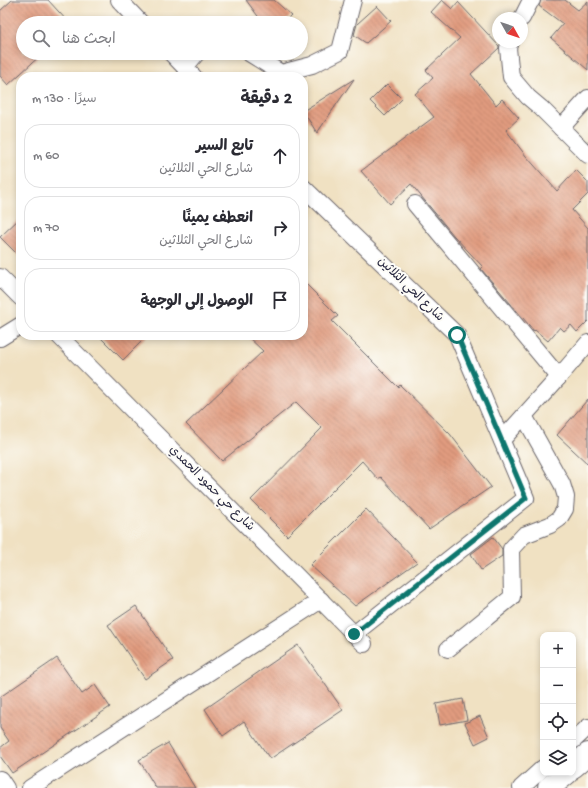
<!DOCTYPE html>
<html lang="ar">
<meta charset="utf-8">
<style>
body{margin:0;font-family:"Gochi Hand","Playpen Sans Arabic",sans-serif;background:#f7f7f7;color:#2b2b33;direction:rtl}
.controls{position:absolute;right:12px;bottom:12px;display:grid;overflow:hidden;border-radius:8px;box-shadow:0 2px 6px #0003}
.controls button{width:36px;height:36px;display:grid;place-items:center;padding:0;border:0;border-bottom:1px solid #e1e1e2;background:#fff;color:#2b2b33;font:20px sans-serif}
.compass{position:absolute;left:492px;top:12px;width:36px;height:36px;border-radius:50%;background:#fff;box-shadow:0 2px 6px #0003;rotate:130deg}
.stop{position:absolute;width:12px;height:12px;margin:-9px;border:3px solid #0f766e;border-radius:50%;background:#fff}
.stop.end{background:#0f766e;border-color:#fff;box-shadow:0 1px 4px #0008}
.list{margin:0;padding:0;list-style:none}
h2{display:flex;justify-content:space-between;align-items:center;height:52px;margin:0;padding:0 16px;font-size:17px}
h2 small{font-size:13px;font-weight:400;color:#7c7c81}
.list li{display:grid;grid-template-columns:26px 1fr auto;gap:12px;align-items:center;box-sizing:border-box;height:64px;margin:0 8px 8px;padding:0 8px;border:1px solid #e1e1e2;border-radius:16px}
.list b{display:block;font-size:15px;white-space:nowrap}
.list p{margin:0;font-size:13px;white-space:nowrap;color:#7c7c81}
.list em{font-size:13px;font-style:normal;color:#7c7c81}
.icon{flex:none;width:22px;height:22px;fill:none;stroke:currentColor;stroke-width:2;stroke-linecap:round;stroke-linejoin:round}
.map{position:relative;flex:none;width:588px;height:788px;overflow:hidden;direction:ltr}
.search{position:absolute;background:#fff;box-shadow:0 2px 6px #0003;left:16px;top:16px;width:292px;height:44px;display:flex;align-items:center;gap:10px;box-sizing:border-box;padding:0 14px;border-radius:22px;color:#7c7c81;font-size:15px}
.panel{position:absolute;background:#fff;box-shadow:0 2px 6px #0003;left:16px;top:72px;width:292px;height:268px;border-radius:16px;direction:rtl}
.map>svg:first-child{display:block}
</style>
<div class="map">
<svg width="588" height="788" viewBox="0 0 588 788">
<defs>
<pattern id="building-back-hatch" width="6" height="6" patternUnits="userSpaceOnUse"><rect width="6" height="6" fill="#e19b7f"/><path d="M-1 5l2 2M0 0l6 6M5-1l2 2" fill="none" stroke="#b67e69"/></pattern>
</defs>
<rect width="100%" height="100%" fill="#fdfcf7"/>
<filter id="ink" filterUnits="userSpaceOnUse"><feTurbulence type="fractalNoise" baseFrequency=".025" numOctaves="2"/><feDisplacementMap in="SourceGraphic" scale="8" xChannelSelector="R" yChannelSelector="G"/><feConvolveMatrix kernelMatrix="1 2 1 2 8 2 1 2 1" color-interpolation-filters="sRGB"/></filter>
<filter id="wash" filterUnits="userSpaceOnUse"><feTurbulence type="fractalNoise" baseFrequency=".012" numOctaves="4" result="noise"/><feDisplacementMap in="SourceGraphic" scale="16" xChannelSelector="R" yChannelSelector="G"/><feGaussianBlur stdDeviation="0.9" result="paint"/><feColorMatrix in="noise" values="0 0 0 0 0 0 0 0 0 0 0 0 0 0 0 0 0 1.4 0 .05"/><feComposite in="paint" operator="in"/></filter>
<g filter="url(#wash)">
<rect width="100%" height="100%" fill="#f0e1c2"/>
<g id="blocks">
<g fill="url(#building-back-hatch)">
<polygon points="12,0 48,0 69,23 23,23 23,53 43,53 8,85 0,76 0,11"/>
<polygon points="246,0 274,0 291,15 283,23 263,23"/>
<polygon points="442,0 452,9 458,2 499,46 499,48 471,74 496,105 502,99 519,118 506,130 526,156 557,191 576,170 588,182 588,194 572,210 588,228 588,321 577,332 571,325 564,331 560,327 548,341 535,330 534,331 481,269 483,267 454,236 411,184 390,204 361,171 434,117 415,94 433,78 426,70 460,38 431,12"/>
<polygon points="541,0 565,0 578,10 588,1 588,70 551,38 563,24 539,6"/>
<polygon points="377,6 391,21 366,43 354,35 357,24"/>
<polygon points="354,79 317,133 303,111"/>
<polygon points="387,84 402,99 385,116 370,101"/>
<polygon points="21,217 21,258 0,237"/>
<polygon points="303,281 338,316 332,321 398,387 400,385 450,434 491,487 429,529 381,477 378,479 362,461 287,536 251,500 322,428 296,402 222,461 186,424 263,351 246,335 303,335"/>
<polygon points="98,335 148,335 123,360"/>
<polygon points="588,399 588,464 557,435"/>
<polygon points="366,509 417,562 355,606 310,565"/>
<polygon points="493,537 502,549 502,556 481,570 471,554"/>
<polygon points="136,606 173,660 145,679 108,625"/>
<polygon points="298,645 343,710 270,759 244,721 223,736 205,709"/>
<polygon points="57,658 82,694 95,685 110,707 12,773 0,756 0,748 9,741 0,728 0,697"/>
<polygon points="463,699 467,720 440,725 436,704"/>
<polygon points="480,716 489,737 475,744 465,723"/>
<polygon points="168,743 195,788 156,788 139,760"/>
</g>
</g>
</g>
<g filter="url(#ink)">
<use href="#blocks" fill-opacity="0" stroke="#6a656a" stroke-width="1"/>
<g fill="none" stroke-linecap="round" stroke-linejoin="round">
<defs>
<g id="street">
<polyline points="119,0 141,23"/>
<polyline points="522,18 530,2 532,0"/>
<polyline points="510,42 508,48 511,77 528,97 541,108 588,155"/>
<polyline points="171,53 194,77"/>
<polyline points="249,53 281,73 312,65 340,51 353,0"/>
<polyline points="185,67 197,53"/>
<polyline points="561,128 588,98"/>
<polyline points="303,187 457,335 526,498 354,634"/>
<polyline points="415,204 559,377"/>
<polyline points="0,277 21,298"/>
<polyline points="58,335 364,644"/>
<polyline points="0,338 21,325"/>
<polyline points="502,440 559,377 588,343"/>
<polyline points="448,649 512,597 511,549 524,535 550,525 559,519 565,509 566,497 562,484 524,416"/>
<polyline points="573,741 588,727"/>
<polyline points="0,779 6,788"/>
<polyline points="30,788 321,600"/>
<polyline points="521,788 543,768"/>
</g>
<g id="primary">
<polyline points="573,767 588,754"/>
<polyline points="549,788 567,773"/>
</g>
</defs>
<use href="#street" stroke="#6a656a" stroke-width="18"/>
<use href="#primary" stroke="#6a656a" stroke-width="24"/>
<use href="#street" stroke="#fff" stroke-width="16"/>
<use href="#primary" stroke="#fff" stroke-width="22"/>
</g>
</g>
<g fill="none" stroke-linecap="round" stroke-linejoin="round" filter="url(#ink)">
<polyline stroke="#0f766e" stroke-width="5" points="354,634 526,498 457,335"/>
</g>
<g text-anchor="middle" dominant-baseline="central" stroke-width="4" stroke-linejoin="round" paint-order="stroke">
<g font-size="12" fill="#22223b" stroke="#fdfcf7">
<text transform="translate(410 290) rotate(44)">شارع الحي الثلاثين</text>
<text transform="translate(211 489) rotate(45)">شارع حي حمود الحمدي</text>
</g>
</g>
</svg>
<div class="controls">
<button>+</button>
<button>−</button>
<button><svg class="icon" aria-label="locate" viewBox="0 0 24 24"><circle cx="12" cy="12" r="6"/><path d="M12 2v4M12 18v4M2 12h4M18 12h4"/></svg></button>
<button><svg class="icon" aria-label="layers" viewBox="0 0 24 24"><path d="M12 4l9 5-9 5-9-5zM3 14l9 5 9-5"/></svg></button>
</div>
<svg class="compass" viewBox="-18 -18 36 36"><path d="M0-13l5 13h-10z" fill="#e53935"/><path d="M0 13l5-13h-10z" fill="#7c7c81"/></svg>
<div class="stop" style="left:457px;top:335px"></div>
<div class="stop end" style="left:354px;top:634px"></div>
<div class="search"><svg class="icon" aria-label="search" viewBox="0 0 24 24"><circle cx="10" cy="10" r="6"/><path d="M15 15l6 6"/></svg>ابحث هنا</div>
<section class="panel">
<h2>2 دقيقة<small>سيرًا · 130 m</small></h2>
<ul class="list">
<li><svg class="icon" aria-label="ahead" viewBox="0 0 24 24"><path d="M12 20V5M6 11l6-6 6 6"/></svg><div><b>تابع السير</b><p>شارع الحي الثلاثين</p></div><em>60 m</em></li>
<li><svg class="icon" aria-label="right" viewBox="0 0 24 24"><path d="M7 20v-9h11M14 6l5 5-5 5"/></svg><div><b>انعطف يمينًا</b><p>شارع الحي الثلاثين</p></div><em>70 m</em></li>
<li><svg class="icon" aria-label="arrive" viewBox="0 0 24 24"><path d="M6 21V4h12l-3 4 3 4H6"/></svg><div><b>الوصول إلى الوجهة</b></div></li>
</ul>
</section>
</div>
